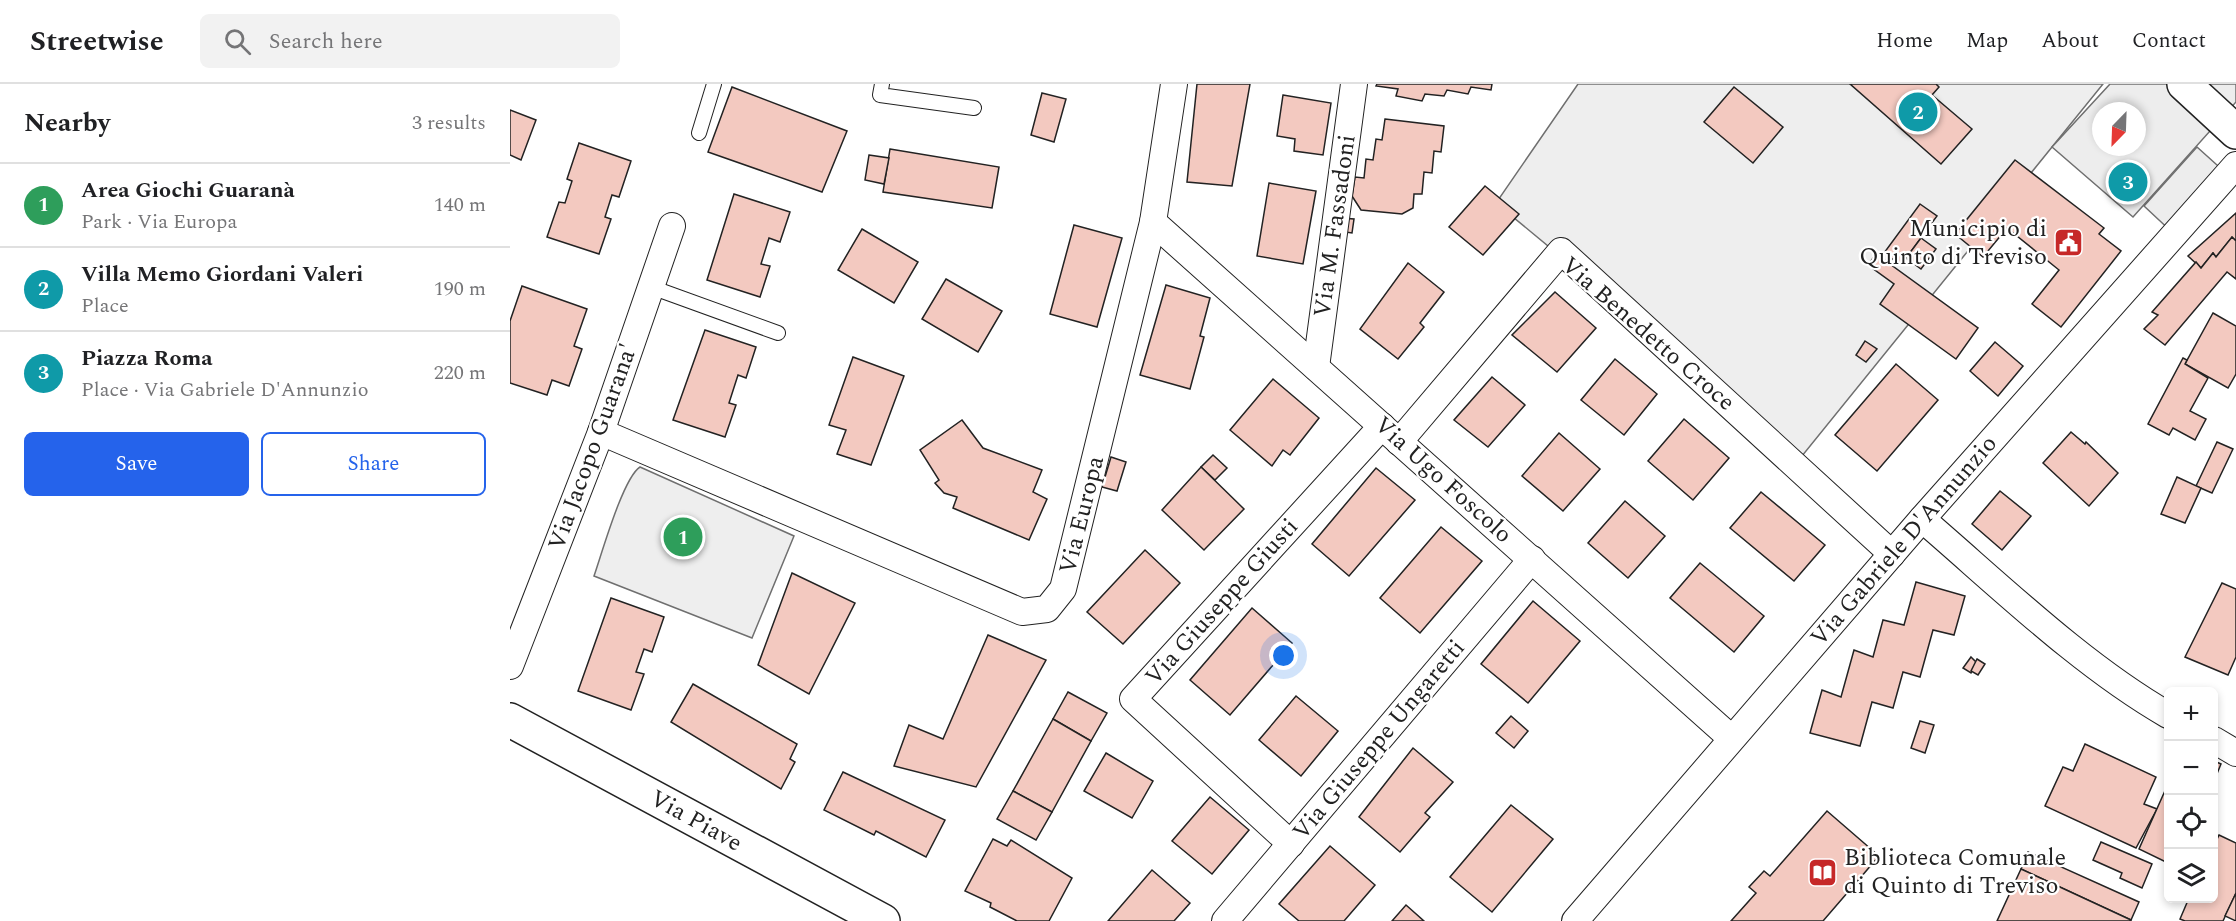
<!DOCTYPE html>
<meta charset="utf-8">
<style>
body{margin:0;font-family:Spectral,serif;background:#f2f2f2;color:#202124}
.controls{position:absolute;right:18px;bottom:18px;display:grid;overflow:hidden;border-radius:9px;box-shadow:0 3px 9px #0003}
.controls button{width:54px;height:54px;display:grid;place-items:center;padding:0;border:0;border-bottom:2px solid #e0e0e0;background:#fff;color:#202124;font:30px sans-serif}
.compass{position:absolute;left:1582px;top:18px;width:54px;height:54px;border-radius:50%;background:#fff;box-shadow:0 3px 9px #0003;rotate:203deg}
.you{position:absolute;left:774px;top:572px;width:21px;height:21px;margin:-15px;border:4px solid #fff;border-radius:50%;background:#1a73e8;box-shadow:0 0 0 9px #1a73e833}
.badge{display:grid;place-items:center;width:39px;height:39px;border-radius:50%;background:#2563eb;color:#fff;font-size:20px;font-weight:700}
.pin{position:absolute;translate:-50% -50%;border:3px solid #fff;box-shadow:0 2px 6px #0006}
.list{margin:0;padding:0;list-style:none}
h2{display:flex;justify-content:space-between;align-items:center;height:78px;margin:0;padding:0 24px;font-size:26px}
h2 small{font-size:20px;font-weight:400;color:#757577}
.list li{display:grid;grid-template-columns:39px 1fr auto;gap:18px;align-items:center;box-sizing:border-box;height:84px;padding:0 24px;border-top:2px solid #e0e0e0}
.list b{display:block;font-size:22px;white-space:nowrap}
.list p{margin:0;font-size:20px;white-space:nowrap;color:#757577}
.list em{font-size:20px;font-style:normal;color:#757577}
.actions{display:flex;gap:12px;padding:18px 24px}
.actions a{flex:1;padding:14px 0;border:2px solid #2563eb;border-radius:9px;text-align:center;font-size:21px;color:#2563eb}
.actions .main{background:#2563eb;color:#fff}
.icon{flex:none;width:33px;height:33px;fill:none;stroke:currentColor;stroke-width:2;stroke-linecap:round;stroke-linejoin:round}
.map{position:relative;flex:none;width:1726px;height:837px;overflow:hidden}
header{display:flex;align-items:center;gap:36px;box-sizing:border-box;height:84px;padding:0 30px;background:#fff;border-bottom:2px solid #e0e0e0}
header strong{font-size:28px}
nav{display:flex;gap:33px;margin-inline-start:auto;font-size:21px}
.search{width:420px;height:54px;background:#f2f2f2;display:flex;align-items:center;gap:15px;box-sizing:border-box;padding:0 21px;border-radius:9px;color:#757577;font-size:22px}
main{display:flex}
aside{flex:1;background:#fff}
.map>svg:first-child{display:block}
</style>
<header>
<strong>Streetwise</strong>
<div class="search"><svg class="icon" aria-label="search" viewBox="0 0 24 24"><circle cx="10" cy="10" r="6"/><path d="M15 15l6 6"/></svg>Search here</div>
<nav><a>Home</a><a>Map</a><a>About</a><a>Contact</a></nav>
</header>
<main>
<aside>
<h2>Nearby<small>3 results</small></h2>
<ul class="list">
<li><span class="badge" style="background:#2e9e5b">1</span><div><b>Area Giochi Guaranà</b><p>Park · Via Europa</p></div><em>140 m</em></li>
<li><span class="badge" style="background:#0f9aa8">2</span><div><b>Villa Memo Giordani Valeri</b><p>Place</p></div><em>190 m</em></li>
<li><span class="badge" style="background:#0f9aa8">3</span><div><b>Piazza Roma</b><p>Place · Via Gabriele D'Annunzio</p></div><em>220 m</em></li>
</ul>
<div class="actions"><a class="main">Save</a><a>Share</a></div>
</aside>
<div class="map">
<svg width="1726" height="837" viewBox="0 0 1726 837">
<rect width="100%" height="100%" fill="#fff"/>
<g fill="#eee" stroke="#6f6f6f" stroke-width="1.5">
<polygon points="1068,0 1593,0 1292,372 986,119"/>
<path d="M130,383L284,452L242,554L84,492C92,469 113,394 130,383Z"/>
</g>
<g fill="#ededed" stroke="#6f6f6f" stroke-width="1.5" fill-rule="evenodd">
<path d="M1600,0H1726V18L1623,133L1542,63ZM1591,27H1627V63H1591Z"/>
<polygon points="1687,63 1717,90 1665,151 1634,122"/>
</g>
<g fill="#f3c9c0" stroke="#222" stroke-width="1.5">
<polygon points="687,0 740,0 722,102 677,98"/>
<polygon points="867,0 982,0 981,6 961,3 958,10 937,6 934,12 915,10 912,17 886,12 888,5 866,2"/>
<polygon points="1340,0 1426,0 1429,3 1422,11 1462,45 1431,80"/>
<polygon points="222,3 337,47 312,108 198,68"/>
<polygon points="1224,3 1273,43 1243,79 1194,38"/>
<polygon points="532,9 556,15 544,58 521,51"/>
<polygon points="773,11 821,19 813,71 784,67 785,55 767,52"/>
<polygon points="0,26 26,36 11,76 0,71"/>
<polygon points="875,35 934,42 931,68 924,67 922,89 914,88 912,110 904,110 903,124 892,130 851,126 842,112 845,93 854,94 856,75 863,76 866,55 872,56"/>
<polygon points="69,59 121,77 109,113 102,111 95,133 101,135 89,170 37,153 49,118 55,119 62,97 57,95"/>
<polygon points="380,65 489,83 482,124 373,108"/>
<polygon points="359,71 379,74 374,100 355,96"/>
<polygon points="1505,76 1594,144 1589,150 1611,167 1551,243 1522,220 1549,186 1497,144 1473,173 1445,150"/>
<polygon points="759,99 806,107 793,180 747,172"/>
<polygon points="975,102 1009,130 973,171 939,143"/>
<polygon points="224,110 280,128 270,158 259,154 251,180 260,182 250,213 197,196"/>
<polygon points="1410,120 1427,132 1391,181 1374,169"/>
<polygon points="1726,129 1726,157 1722,153 1706,173 1703,169 1691,184 1678,172"/>
<polygon points="831,134 844,135 842,149 829,147"/>
<polygon points="564,141 612,154 587,243 540,230"/>
<polygon points="352,145 408,178 384,219 328,186"/>
<polygon points="1722,153 1726,157 1726,195 1717,188 1655,261 1634,245 1648,231 1642,228 1686,178 1691,184 1703,169 1706,173"/>
<polygon points="1411,154 1426,165 1411,185 1396,174"/>
<polygon points="1366,170 1468,244 1446,275 1370,220 1384,200 1358,181"/>
<polygon points="898,179 934,208 910,239 914,243 888,275 850,245"/>
<polygon points="436,195 492,227 468,268 412,235"/>
<polygon points="656,201 700,214 690,252 694,253 680,305 630,291"/>
<polygon points="12,202 77,225 64,262 72,265 59,302 42,296 37,311 0,299 0,237"/>
<polygon points="1045,208 1086,244 1047,288 1002,251"/>
<polygon points="1703,229 1726,242 1726,290 1718,304 1675,280"/>
<polygon points="195,246 246,263 236,294 228,291 219,319 226,321 215,353 163,336"/>
<polygon points="1355,257 1367,265 1356,278 1346,271"/>
<polygon points="1485,258 1513,282 1488,312 1460,287"/>
<polygon points="343,273 394,292 361,381 327,370 336,346 319,341"/>
<polygon points="1673,274 1677,276 1675,280 1698,294 1680,327 1696,335 1685,356 1663,344 1659,351 1638,340"/>
<polygon points="1105,275 1147,310 1114,351 1071,316"/>
<polygon points="1386,280 1428,316 1367,387 1325,351"/>
<polygon points="982,293 1015,321 978,363 944,336"/>
<polygon points="763,295 809,334 780,371 773,366 762,382 720,346"/>
<polygon points="1174,335 1219,374 1183,416 1138,377"/>
<polygon points="452,336 473,364 532,386 523,408 537,415 519,456 443,424 447,413 434,409 425,399 429,396 410,366"/>
<polygon points="1561,348 1575,360 1576,358 1608,389 1579,422 1533,379"/>
<polygon points="1049,349 1090,385 1053,427 1012,392"/>
<polygon points="1707,358 1723,365 1702,409 1686,402"/>
<polygon points="703,371 717,384 705,396 691,383"/>
<polygon points="601,373 616,378 607,407 592,403"/>
<polygon points="691,383 734,425 694,466 652,426"/>
<polygon points="866,384 905,416 839,492 802,460"/>
<polygon points="1667,393 1691,404 1675,439 1651,430"/>
<polygon points="1490,407 1521,432 1492,466 1462,440"/>
<polygon points="1251,408 1315,461 1284,497 1220,444"/>
<polygon points="1115,417 1155,452 1118,494 1078,459"/>
<polygon points="931,443 972,477 910,549 870,514"/>
<polygon points="635,466 670,499 613,560 577,528"/>
<polygon points="1190,479 1254,532 1224,568 1160,514"/>
<polygon points="282,489 345,519 299,610 248,581"/>
<polygon points="1406,498 1455,512 1444,551 1423,546 1410,593 1393,588 1383,624 1362,618 1350,662 1300,649 1312,606 1331,613 1344,566 1363,573 1373,536 1394,541"/>
<polygon points="1712,499 1726,505 1726,573 1718,591 1675,573"/>
<polygon points="101,514 154,533 142,568 134,565 126,588 134,590 121,626 68,607"/>
<polygon points="1023,517 1070,557 1018,619 971,580"/>
<polygon points="742,524 782,559 720,631 680,596"/>
<polygon points="478,551 536,576 466,703 384,682 399,641 433,655"/>
<polygon points="1461,573 1466,578 1461,589 1453,584"/>
<polygon points="1467,575 1475,580 1468,591 1461,587"/>
<polygon points="183,600 287,660 280,675 285,678 271,705 161,638"/>
<polygon points="558,608 597,629 581,657 543,635"/>
<polygon points="786,612 828,647 791,692 749,656"/>
<polygon points="1001,632 1018,647 1004,664 986,649"/>
<polygon points="543,635 581,657 542,728 503,707"/>
<polygon points="1410,637 1424,641 1415,669 1401,664"/>
<polygon points="1575,660 1646,693 1634,720 1647,725 1626,764 1535,722 1553,683 1563,687"/>
<polygon points="903,664 943,698 915,729 920,733 890,768 849,733"/>
<polygon points="596,669 643,697 622,734 574,707"/>
<polygon points="1704,677 1711,680 1704,697"/>
<polygon points="333,688 435,736 416,773 366,747 364,751 314,726"/>
<polygon points="1658,700 1658,779 1629,765"/>
<polygon points="503,707 542,728 526,756 487,735"/>
<polygon points="700,713 739,746 702,790 662,757"/>
<polygon points="1001,721 1043,755 982,828 940,793"/>
<polygon points="1317,727 1369,772 1313,837 1221,837 1246,809 1239,803 1254,787 1260,792"/>
<polygon points="1709,751 1726,759 1726,809 1713,837 1675,837 1670,835 1679,814 1704,814 1704,762"/>
<polygon points="483,755 497,762 501,756 562,794 539,837 507,837 480,823 481,819 455,807"/>
<polygon points="1591,758 1642,780 1632,804 1610,794 1612,789 1583,776"/>
<polygon points="820,762 865,801 834,837 789,837 769,820"/>
<polygon points="1518,768 1629,818 1621,836 1511,785"/>
<polygon points="1511,785 1621,836 1620,837 1487,837"/>
<polygon points="642,786 680,819 664,837 598,837"/>
<polygon points="1726,809 1726,837 1715,832"/>
<polygon points="896,821 914,837 882,837"/>
</g>
<g fill="none" stroke-linecap="round" stroke-linejoin="round">
<defs>
<g id="lane">
<polyline points="372,0 370,11 464,24"/>
<polyline points="189,49 204,0"/>
<polyline points="141,203 268,249"/>
</g>
<g id="street">
<polyline points="643,138 1221,654"/>
<polyline points="806,283 844,0"/>
<polyline points="91,348 512,528 537,525 553,505 643,138 664,0"/>
<polyline points="889,358 1051,167 1382,470"/>
<path d="M1412,435C1489,501 1571,581 1658,631"/>
<polyline points="0,582 91,348 162,142"/>
<polyline points="1704,656 1726,669"/>
<polyline points="781,760 623,615 872,342"/>
<polyline points="715,837 1022,475"/>
<polyline points="1065,837 1412,435 1726,81"/>
</g>
<g id="secondary">
<polyline points="1674,0 1726,48"/>
<polyline points="0,636 373,837"/>
</g>
</defs>
<use href="#lane" stroke="#222" stroke-width="16"/>
<use href="#street" stroke="#222" stroke-width="28"/>
<use href="#secondary" stroke="#222" stroke-width="36"/>
<use href="#lane" stroke="#fff" stroke-width="14"/>
<use href="#street" stroke="#fff" stroke-width="26"/>
<use href="#secondary" stroke="#fff" stroke-width="33"/>
</g>
<defs>
<symbol id="civic-square" viewBox="-11 -11 22 22"><rect x="-9" y="-9" width="18" height="18" rx="4" fill="#c62828" stroke="#fff"/><path d="M-.6-6.5H3V-4.5H.6V-3L4-1V1h2V6H-6V1h2V-1L-.6-3ZM-1.2 2.5V6h2.4V2.5Z" fill="#fff"/></symbol>
<symbol id="library-square" viewBox="-11 -11 22 22"><rect x="-9" y="-9" width="18" height="18" rx="4" fill="#c62828" stroke="#fff"/><path d="M-6-4Q-3-5.5-.7-3.5V5Q-3 3-6 4ZM6-4Q3-5.5 .7-3.5V5Q3 3 6 4Z" fill="#fff"/></symbol>
</defs>
<g fill-rule="evenodd">
<use href="#civic-square" x="1542" y="142" width="33" height="33"/>
<use href="#library-square" x="1296" y="772" width="33" height="33"/>
</g>
<g text-anchor="middle" dominant-baseline="central" stroke-width="4.5" stroke-linejoin="round" paint-order="stroke">
<g font-size="24" fill="#222" stroke="#fff">
<text transform="translate(825 142) rotate(-82)">Via M. Fassadoni</text>
<text transform="translate(1138 250) rotate(41)">Via Benedetto Croce</text>
<text transform="translate(83 363) rotate(-70)">Via Jacopo Guarana'</text>
<text transform="translate(933 396) rotate(42)">Via Ugo Foscolo</text>
<text transform="translate(572 431) rotate(-76)">Via Europa</text>
<text transform="translate(1394 457) rotate(-49)">Via Gabriele D'Annunzio</text>
<text transform="translate(712 518) rotate(-48)">Via Giuseppe Giusti</text>
<text transform="translate(869 656) rotate(-50)">Via Giuseppe Ungaretti</text>
<text transform="translate(186 737) rotate(29)">Via Piave</text>
</g>
<g font-size="24" fill="#222" stroke="#fff" text-anchor="end">
<text x="1537" y="145">Municipio di<tspan x="1537" dy="28">Quinto di Treviso</tspan></text>
<text x="1334" y="774" text-anchor="start">Biblioteca Comunale<tspan x="1334" dy="28">di Quinto di Treviso</tspan></text>
</g>
</g>
</svg>
<div class="controls">
<button>+</button>
<button>−</button>
<button><svg class="icon" aria-label="locate" viewBox="0 0 24 24"><circle cx="12" cy="12" r="6"/><path d="M12 2v4M12 18v4M2 12h4M18 12h4"/></svg></button>
<button><svg class="icon" aria-label="layers" viewBox="0 0 24 24"><path d="M12 4l9 5-9 5-9-5zM3 14l9 5 9-5"/></svg></button>
</div>
<svg class="compass" viewBox="-18 -18 36 36"><path d="M0-13l5 13h-10z" fill="#e53935"/><path d="M0 13l5-13h-10z" fill="#757577"/></svg>
<div class="you"></div>
<div class="pin badge" style="left:173px;top:453px;background:#2e9e5b">1</div>
<div class="pin badge" style="left:1408px;top:28px;background:#0f9aa8">2</div>
<div class="pin badge" style="left:1618px;top:98px;background:#0f9aa8">3</div>
</div>
</main>
